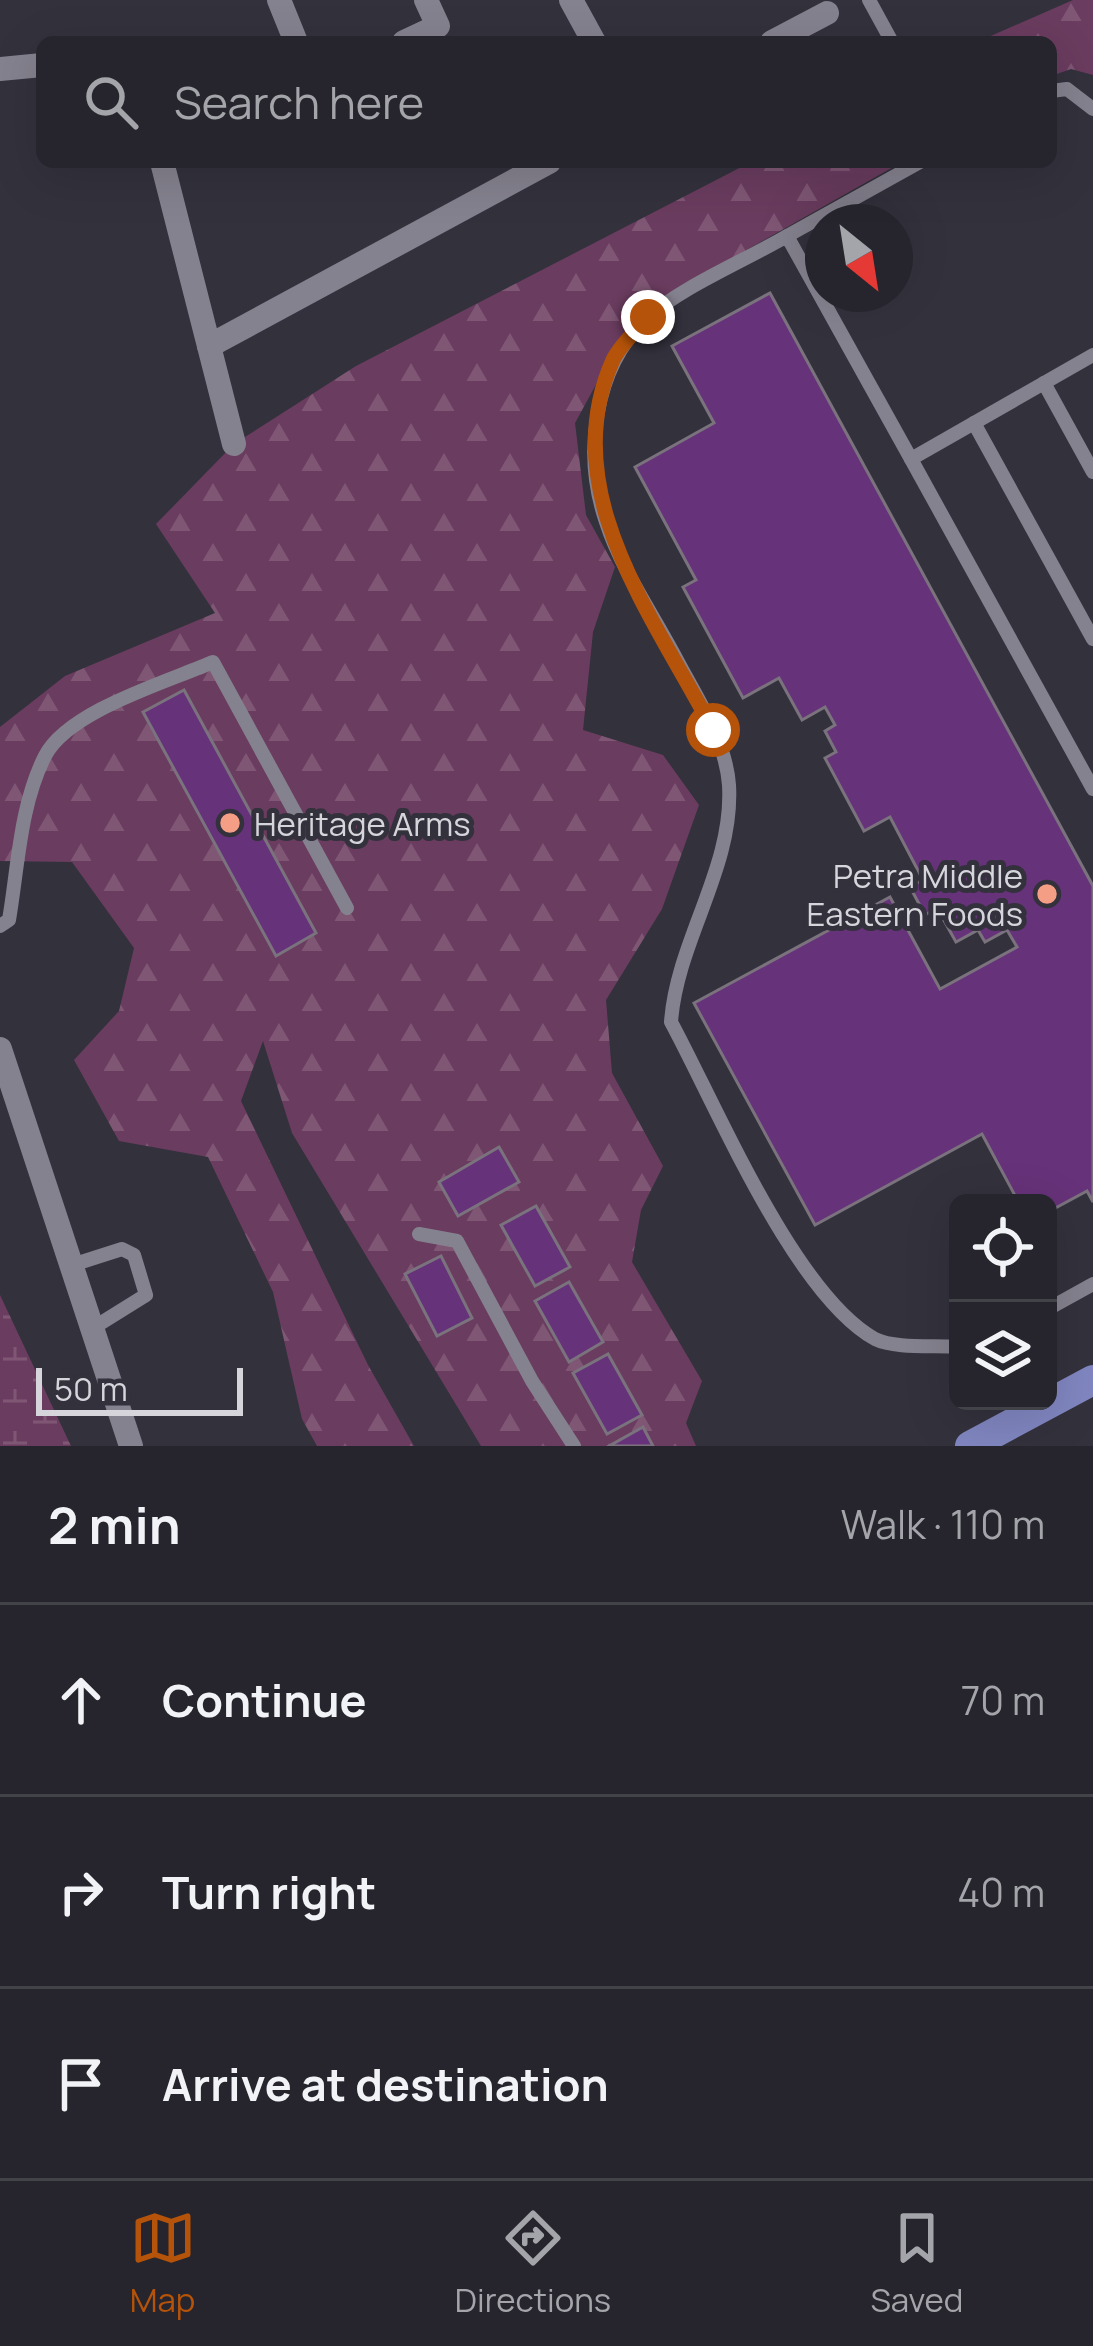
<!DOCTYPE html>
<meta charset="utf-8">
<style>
body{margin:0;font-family:Manrope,sans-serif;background:#2e2d35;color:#f1f3f6}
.controls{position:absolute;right:36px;bottom:36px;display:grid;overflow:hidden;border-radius:18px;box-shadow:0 12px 48px #0002}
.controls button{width:108px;height:108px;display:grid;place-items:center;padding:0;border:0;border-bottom:3px solid #424249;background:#26252d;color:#f1f3f6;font:60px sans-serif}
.compass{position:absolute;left:805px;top:204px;width:108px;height:108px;border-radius:50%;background:#26252d;box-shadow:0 12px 48px #0002;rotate:150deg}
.scale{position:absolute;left:36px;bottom:30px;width:207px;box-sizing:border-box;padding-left:12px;border:6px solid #d6d5dc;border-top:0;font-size:33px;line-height:42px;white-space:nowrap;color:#d6d5dc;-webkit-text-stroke:9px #33313c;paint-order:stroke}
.stop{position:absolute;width:36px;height:36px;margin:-27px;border:9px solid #b45309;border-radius:50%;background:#fff}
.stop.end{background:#b45309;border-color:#fff;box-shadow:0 3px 12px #0008}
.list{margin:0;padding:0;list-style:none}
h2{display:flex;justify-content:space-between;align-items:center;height:156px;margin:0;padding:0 48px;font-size:51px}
h2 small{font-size:39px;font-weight:400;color:#a4a5aa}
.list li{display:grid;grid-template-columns:78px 1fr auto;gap:36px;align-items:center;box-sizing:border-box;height:192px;padding:0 48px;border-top:3px solid #424249}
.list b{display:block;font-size:45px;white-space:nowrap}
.list em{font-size:39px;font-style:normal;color:#a4a5aa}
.icon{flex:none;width:66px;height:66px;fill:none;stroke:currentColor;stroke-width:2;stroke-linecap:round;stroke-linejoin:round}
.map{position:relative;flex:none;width:1093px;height:1446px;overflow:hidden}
.search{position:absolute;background:#26252d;box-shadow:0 12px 48px #0002;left:36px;right:36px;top:36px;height:132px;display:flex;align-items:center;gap:30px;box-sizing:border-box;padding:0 42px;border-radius:18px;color:#a4a5aa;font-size:45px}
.sheet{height:732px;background:#26252d}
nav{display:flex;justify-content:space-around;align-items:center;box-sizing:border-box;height:168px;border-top:3px solid #424249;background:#26252d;font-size:33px;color:#a4a5aa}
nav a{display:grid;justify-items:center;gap:6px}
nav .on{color:#b45309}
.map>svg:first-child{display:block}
</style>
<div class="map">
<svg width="1093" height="1446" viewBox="0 0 1093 1446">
<defs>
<pattern id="forest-firs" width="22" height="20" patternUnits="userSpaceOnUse" patternTransform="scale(3)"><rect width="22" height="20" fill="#6a3c5f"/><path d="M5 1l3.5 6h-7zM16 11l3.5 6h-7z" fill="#7f5775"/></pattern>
<pattern id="wetland-marsh" width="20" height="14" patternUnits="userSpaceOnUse" patternTransform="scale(3)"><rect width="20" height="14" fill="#6a3c5f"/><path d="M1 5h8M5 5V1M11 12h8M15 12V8" fill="none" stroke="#7f5775"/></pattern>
</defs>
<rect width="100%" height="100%" fill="#33313c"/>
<g fill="url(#forest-firs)">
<polygon points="1073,0 1093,0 1093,75 1071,69 1051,76 1051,42 977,42"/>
<polygon points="751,162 902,162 635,313 575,423 586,515 615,567 593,632 583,730 663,755 699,805 662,909 606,1000 612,1073 663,1166 641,1210 632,1262 702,1381 686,1423 696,1446 481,1446 292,1133 263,1041 241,1101 368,1365 414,1446 317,1446 302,1419 273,1292 208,1157 119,1141 74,1060 119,1011 134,948 72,862 0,861 0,727 65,676 215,613 156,524 234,444 356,366"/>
</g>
<polygon fill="url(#wetland-marsh)" points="0,1295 71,1446 0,1446"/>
<g fill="#663279" stroke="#7a737e" stroke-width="3">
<polygon points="770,293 1093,886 1093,1202 1087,1191 1048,1212 1048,1203 1019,1203 982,1134 815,1225 694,1003 890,897 940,989 1017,947 1007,930 985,942 978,930 956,942 937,908 925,915 910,887 923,880 890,817 864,831 825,758 836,752 825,731 835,725 825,707 802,720 779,678 743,698 683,587 696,580 635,467 714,423 672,346"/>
<polygon points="184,690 316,933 276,956 143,712"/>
<polygon points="499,1147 519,1182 458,1216 439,1182"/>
<polygon points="536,1206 570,1267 535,1286 501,1225"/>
<polygon points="441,1256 472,1318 437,1336 405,1274"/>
<polygon points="569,1282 603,1342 569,1362 535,1301"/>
<polygon points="608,1354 642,1415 607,1434 573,1373"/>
<polygon points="643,1427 653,1446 609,1446"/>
</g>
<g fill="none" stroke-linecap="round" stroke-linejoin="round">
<g stroke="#85828f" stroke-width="14">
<polyline points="869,0 892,42"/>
<polyline points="1051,91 1067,89 1093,109"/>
<polyline points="787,236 920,162"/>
<polyline points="1093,355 911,459 1093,789"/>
<polyline points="1044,383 1093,472"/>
<polyline points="974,423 1093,639"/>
<path d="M911,459L787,236C746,260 679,288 646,319C593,369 583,455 606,522C621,569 654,616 677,660C697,698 726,741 729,785C734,868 677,940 671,1022C716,1105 794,1294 875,1339C895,1349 935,1345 958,1347"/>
<path d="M0,926L9,920C18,867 20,805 45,756C68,711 167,682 213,662L347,908"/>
<polyline points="419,1234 457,1241 532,1381 574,1446"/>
<polyline points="72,1265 122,1249 134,1255 146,1295 93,1328"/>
<polyline points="1048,1309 1093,1284"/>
</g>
<g stroke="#85828f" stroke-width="24">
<polyline points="279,0 296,42"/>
<polyline points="571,0 594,42"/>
<polyline points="404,42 438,26 426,0"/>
<polyline points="772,42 827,13"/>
<polyline points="0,69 42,65"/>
<polyline points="162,162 234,444"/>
<polyline points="209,346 549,162"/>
</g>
<polyline stroke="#85828f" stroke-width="24" points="0,1049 131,1446"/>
<polyline stroke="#8086c0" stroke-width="30" points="970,1446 1093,1380"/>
</g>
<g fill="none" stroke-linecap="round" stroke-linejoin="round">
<path stroke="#b45309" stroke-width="15" d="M648,317C637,330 620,345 613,360C554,491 655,618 713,730"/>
</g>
<g fill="#f49e86" stroke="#33313c" stroke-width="4.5">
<circle cx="230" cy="823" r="12"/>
<circle cx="1047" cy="894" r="12"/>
</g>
<g text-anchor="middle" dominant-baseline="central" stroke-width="10" stroke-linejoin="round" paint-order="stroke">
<g font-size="33" fill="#d6d5dc" stroke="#33313c" text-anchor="start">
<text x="254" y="823">Heritage Arms</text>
<text x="1023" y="875" text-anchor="end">Petra Middle<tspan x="1023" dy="38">Eastern Foods</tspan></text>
</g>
</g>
</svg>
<div class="controls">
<button><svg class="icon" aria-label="locate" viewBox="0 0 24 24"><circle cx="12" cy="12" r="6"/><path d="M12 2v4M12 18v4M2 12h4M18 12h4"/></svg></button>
<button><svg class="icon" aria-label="layers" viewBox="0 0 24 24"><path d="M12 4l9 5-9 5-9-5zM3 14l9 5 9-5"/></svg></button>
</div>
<svg class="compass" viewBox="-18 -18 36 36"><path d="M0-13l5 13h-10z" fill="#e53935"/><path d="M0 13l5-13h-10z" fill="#a4a5aa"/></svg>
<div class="scale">50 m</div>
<div class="stop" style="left:713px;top:730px"></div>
<div class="stop end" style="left:648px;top:317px"></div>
<div class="search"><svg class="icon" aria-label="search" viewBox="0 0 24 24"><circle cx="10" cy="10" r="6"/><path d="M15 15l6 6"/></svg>Search here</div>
</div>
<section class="sheet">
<h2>2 min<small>Walk · 110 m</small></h2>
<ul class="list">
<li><svg class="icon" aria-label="ahead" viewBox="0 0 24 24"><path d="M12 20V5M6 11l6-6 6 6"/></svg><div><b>Continue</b></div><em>70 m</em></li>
<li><svg class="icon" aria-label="right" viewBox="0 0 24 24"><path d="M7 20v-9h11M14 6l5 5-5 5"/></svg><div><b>Turn right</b></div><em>40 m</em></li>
<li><svg class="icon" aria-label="arrive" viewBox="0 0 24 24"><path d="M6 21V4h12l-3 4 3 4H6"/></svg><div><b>Arrive at destination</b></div></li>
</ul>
</section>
<nav>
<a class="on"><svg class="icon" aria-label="map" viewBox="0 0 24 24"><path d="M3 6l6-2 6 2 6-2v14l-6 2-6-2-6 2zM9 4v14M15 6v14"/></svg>Map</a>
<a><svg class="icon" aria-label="directions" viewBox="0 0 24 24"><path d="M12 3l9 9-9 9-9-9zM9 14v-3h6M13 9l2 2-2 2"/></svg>Directions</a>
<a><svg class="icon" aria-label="saved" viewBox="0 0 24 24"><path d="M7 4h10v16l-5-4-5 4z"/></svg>Saved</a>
</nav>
